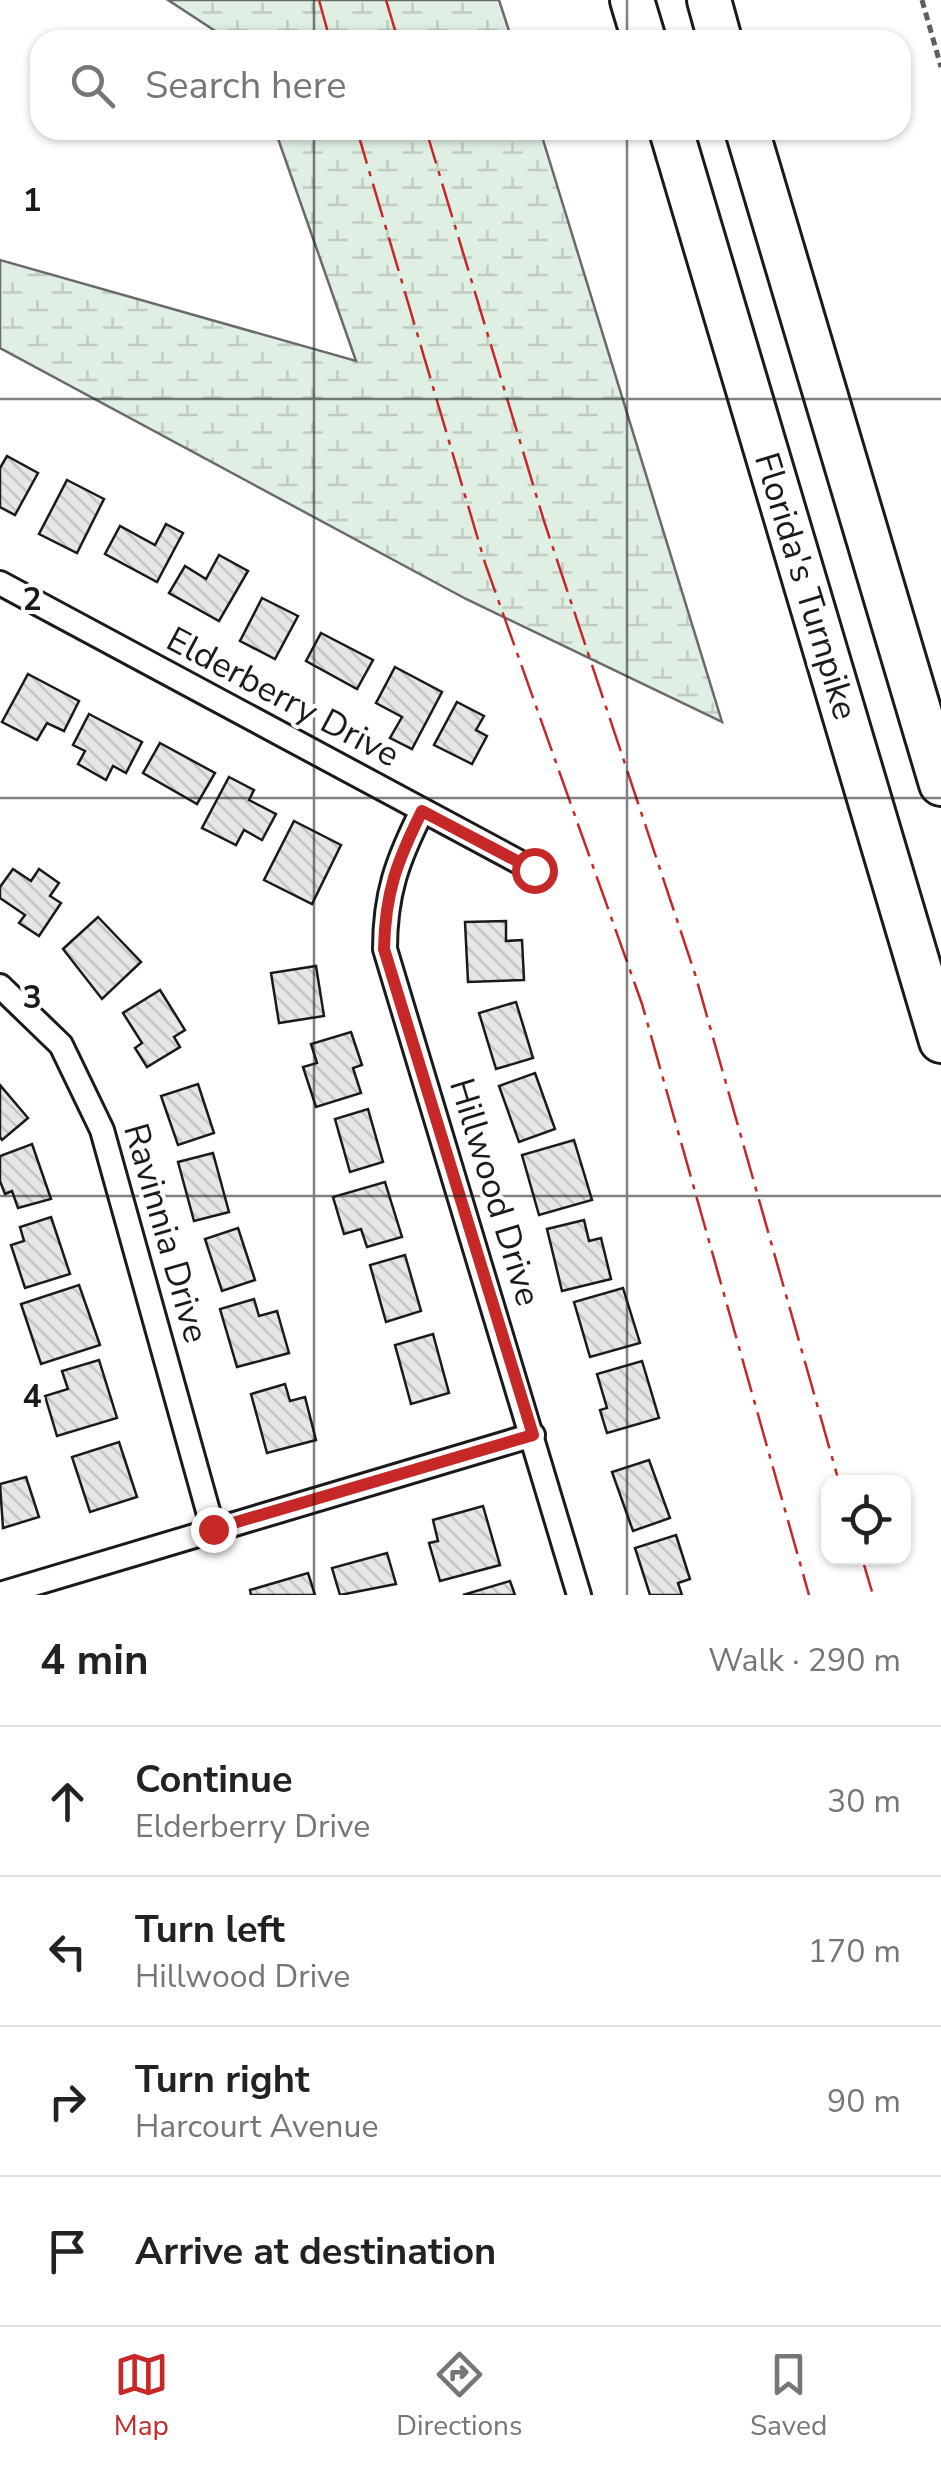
<!DOCTYPE html>
<meta charset="utf-8">
<style>
body{margin:0;font-family:"Nunito Sans",sans-serif;background:#f6f6f6;color:#222}
.controls{position:absolute;right:30px;bottom:30px;display:grid;overflow:hidden;border-radius:20px;box-shadow:0 2px 8px #0004}
.controls button{width:90px;height:90px;display:grid;place-items:center;padding:0;border:0;border-bottom:2px solid #e0e0e0;background:#fff;color:#222;font:50px sans-serif}
.stop{position:absolute;width:30px;height:30px;margin:-22px;border:8px solid #c62828;border-radius:50%;background:#fff}
.stop.end{background:#c62828;border-color:#fff;box-shadow:0 2px 10px #0008}
.list{margin:0;padding:0;list-style:none}
h2{display:flex;justify-content:space-between;align-items:center;height:130px;margin:0;padding:0 40px;font-size:42px}
h2 small{font-size:32px;font-weight:400;color:#767676}
.list li{display:grid;grid-template-columns:65px 1fr auto;gap:30px;align-items:center;box-sizing:border-box;height:150px;padding:0 40px;border-top:2px solid #e0e0e0}
.list b{display:block;font-size:38px;white-space:nowrap}
.list p{margin:0;font-size:32px;white-space:nowrap;color:#767676}
.list em{font-size:32px;font-style:normal;color:#767676}
.icon{flex:none;width:55px;height:55px;fill:none;stroke:currentColor;stroke-width:2;stroke-linecap:round;stroke-linejoin:round}
.map{position:relative;flex:none;width:941px;height:1595px;overflow:hidden}
.search{position:absolute;background:#fff;box-shadow:0 2px 8px #0004;left:30px;right:30px;top:30px;height:110px;display:flex;align-items:center;gap:25px;box-sizing:border-box;padding:0 35px;border-radius:30px;color:#767676;font-size:38px}
.sheet{height:730px;background:#fff}
nav{display:flex;justify-content:space-around;align-items:center;box-sizing:border-box;height:140px;border-top:2px solid #e0e0e0;background:#fff;font-size:28px;color:#767676}
nav a{display:grid;justify-items:center;gap:5px}
nav .on{color:#c62828}
.map>svg:first-child{display:block}
</style>
<div class="map">
<svg width="941" height="1595" viewBox="0 0 941 1595">
<defs>
<pattern id="wetland-marsh" width="20" height="14" patternUnits="userSpaceOnUse" patternTransform="scale(2.5)"><rect width="20" height="14" fill="#e0efe3"/><path d="M1 5h8M5 5V1M11 12h8M15 12V8" fill="none" stroke="#c0ccc2"/></pattern>
<pattern id="building-back-hatch" width="6" height="6" patternUnits="userSpaceOnUse" patternTransform="scale(2.5)"><rect width="6" height="6" fill="#e6e6e6"/><path d="M-1 5l2 2M0 0l6 6M5-1l2 2" fill="none" stroke="#c5c5c5"/></pattern>
</defs>
<rect width="100%" height="100%" fill="#fff"/>
<g fill="url(#wetland-marsh)" stroke="#6a6a6a" stroke-width="2.5">
<polygon points="168,0 499,0 512,40 229,40"/>
<polygon points="275,130 540,130 722,722 466,599 0,348 0,260 356,361"/>
</g>
<g fill="url(#building-back-hatch)" stroke="#1a1a1a" stroke-width="2.5">
<polygon points="7,456 38,473 15,515 0,507 0,468"/>
<polygon points="67,480 104,499 77,553 39,534"/>
<polygon points="166,524 183,533 157,582 105,554 120,526 155,545"/>
<polygon points="219,555 248,571 219,621 169,593 185,566 206,579"/>
<polygon points="262,598 298,616 275,659 240,641"/>
<polygon points="321,633 373,660 357,689 306,661"/>
<polygon points="395,667 442,692 412,749 390,738 402,717 376,703"/>
<polygon points="28,674 79,701 64,731 47,723 37,740 2,722"/>
<polygon points="457,702 484,716 476,730 487,736 472,764 434,745"/>
<polygon points="89,714 142,742 126,773 113,766 106,780 78,764 85,751 73,745"/>
<polygon points="160,743 215,773 197,804 143,773"/>
<polygon points="229,777 254,790 249,800 276,814 262,840 244,830 236,845 202,828"/>
<polygon points="294,821 341,845 312,904 264,880"/>
<polygon points="13,869 31,881 39,869 59,883 50,896 61,903 39,936 19,923 25,915 0,898 0,887"/>
<polygon points="98,917 141,962 102,999 63,949"/>
<polygon points="506,921 506,941 522,940 524,980 468,982 465,922"/>
<polygon points="316,966 324,1016 279,1023 271,973"/>
<polygon points="160,990 185,1030 174,1037 180,1047 147,1067 135,1048 142,1043 123,1013"/>
<polygon points="516,1002 533,1058 496,1069 479,1013"/>
<polygon points="351,1032 362,1065 353,1068 361,1093 316,1107 303,1067 317,1063 311,1044"/>
<polygon points="535,1073 555,1129 519,1142 499,1086"/>
<polygon points="198,1084 214,1133 178,1145 161,1096"/>
<polygon points="0,1085 28,1118 2,1140 0,1137"/>
<polygon points="368,1109 383,1162 350,1172 335,1119"/>
<polygon points="574,1140 592,1200 539,1215 522,1155"/>
<polygon points="32,1144 51,1199 18,1208 12,1191 5,1194 0,1181 0,1156"/>
<polygon points="213,1153 229,1212 194,1221 178,1162"/>
<polygon points="385,1182 402,1237 367,1247 361,1229 344,1234 333,1197"/>
<polygon points="51,1217 70,1274 25,1288 11,1245 24,1241 20,1227"/>
<polygon points="584,1220 589,1241 601,1238 611,1279 562,1291 547,1229"/>
<polygon points="238,1228 255,1280 222,1291 205,1239"/>
<polygon points="405,1255 421,1311 386,1322 370,1265"/>
<polygon points="79,1285 100,1345 41,1364 21,1304"/>
<polygon points="623,1288 640,1343 590,1357 574,1302"/>
<polygon points="254,1299 259,1316 277,1311 289,1353 237,1367 220,1309"/>
<polygon points="433,1334 449,1393 411,1404 395,1345"/>
<polygon points="99,1360 117,1418 57,1436 45,1396 68,1389 62,1371"/>
<polygon points="642,1361 659,1418 607,1433 600,1410 607,1408 597,1374"/>
<polygon points="285,1384 290,1401 305,1397 316,1440 267,1453 251,1394"/>
<polygon points="119,1442 137,1497 90,1512 72,1457"/>
<polygon points="649,1460 670,1518 633,1531 612,1472"/>
<polygon points="26,1477 39,1517 3,1528 0,1484"/>
<polygon points="483,1506 500,1565 440,1581 429,1543 438,1541 433,1520"/>
<polygon points="676,1535 690,1579 678,1583 682,1595 650,1595 635,1548"/>
<polygon points="387,1553 396,1584 340,1595 332,1568"/>
<polygon points="308,1573 315,1595 251,1595 250,1590"/>
<polygon points="510,1581 515,1595 463,1595"/>
</g>
<g fill="none" stroke-linecap="round" stroke-linejoin="round">
<defs>
<g id="minor">
<polyline points="0,583 534,870"/>
<path d="M422,811C397,861 385,894 385,949L579,1595"/>
<polyline points="0,986 61,1045 102,1130 213,1529"/>
<polyline points="0,1594 533,1435"/>
</g>
<g id="motorway">
<polyline points="632,0 644,40"/>
<polyline points="709,0 720,40"/>
<polyline points="671,130 941,1041"/>
<polyline points="747,130 941,784"/>
</g>
</defs>
<use href="#minor" stroke="#1a1a1a" stroke-width="28"/>
<use href="#motorway" stroke="#1a1a1a" stroke-width="48"/>
<polyline stroke="#5f5f5f" stroke-width="5" stroke-dasharray="8 5" stroke-linecap="butt" points="922,0 941,67"/>
<use href="#minor" stroke="#fff" stroke-width="22"/>
<use href="#motorway" stroke="#fff" stroke-width="42"/>
<g stroke="#c62828" stroke-width="2.5" stroke-dasharray="35 8 5 8" stroke-linecap="butt">
<polyline points="319,0 330,40"/>
<polyline points="386,0 398,40"/>
<polyline points="357,130 485,563 642,1004 809,1595"/>
<polyline points="426,130 544,521 695,974 839,1482"/>
<polyline points="862,1558 873,1595"/>
</g>
</g>
<g fill="none" stroke-linecap="round" stroke-linejoin="round">
<path stroke="#c62828" stroke-width="12" d="M213,1529L533,1435L384,949C385,893 397,861 422,811L534,870"/>
</g>
<path fill="none" stroke="#1a1a1a" stroke-width="2.5" stroke-opacity="0.55" d="M314,0V40M627,0V40M314,130V1595M627,130V1595M0,399H941M0,798H941M0,1196H941"/>
<g text-anchor="middle" dominant-baseline="central" stroke-width="8" stroke-linejoin="round" paint-order="stroke">
<g font-size="35" fill="#1a1a1a" stroke="#fff">
<text transform="translate(806 586) rotate(73)">Florida's Turnpike</text>
<text transform="translate(283 697) rotate(28)">Elderberry Drive</text>
<text transform="translate(495 1192) rotate(73)">Hillwood Drive</text>
<text transform="translate(166 1233) rotate(74)">Ravinnia Drive</text>
</g>
</g>
<g font-size="32" text-anchor="middle" font-weight="bold" fill="#1a1a1a" stroke="#fff" stroke-width="8" stroke-linejoin="round" paint-order="stroke">
<text x="32" y="211">1</text>
<text x="32" y="610">2</text>
<text x="32" y="1008">3</text>
<text x="32" y="1407">4</text>
</g>
</svg>
<div class="controls">
<button><svg class="icon" aria-label="locate" viewBox="0 0 24 24"><circle cx="12" cy="12" r="6"/><path d="M12 2v4M12 18v4M2 12h4M18 12h4"/></svg></button>
</div>
<div class="stop" style="left:534px;top:870px"></div>
<div class="stop end" style="left:213px;top:1529px"></div>
<div class="search"><svg class="icon" aria-label="search" viewBox="0 0 24 24"><circle cx="10" cy="10" r="6"/><path d="M15 15l6 6"/></svg>Search here</div>
</div>
<section class="sheet">
<h2>4 min<small>Walk · 290 m</small></h2>
<ul class="list">
<li><svg class="icon" aria-label="ahead" viewBox="0 0 24 24"><path d="M12 20V5M6 11l6-6 6 6"/></svg><div><b>Continue</b><p>Elderberry Drive</p></div><em>30 m</em></li>
<li><svg class="icon" aria-label="left" viewBox="0 0 24 24"><path d="M17 20v-9H6M10 6l-5 5 5 5"/></svg><div><b>Turn left</b><p>Hillwood Drive</p></div><em>170 m</em></li>
<li><svg class="icon" aria-label="right" viewBox="0 0 24 24"><path d="M7 20v-9h11M14 6l5 5-5 5"/></svg><div><b>Turn right</b><p>Harcourt Avenue</p></div><em>90 m</em></li>
<li><svg class="icon" aria-label="arrive" viewBox="0 0 24 24"><path d="M6 21V4h12l-3 4 3 4H6"/></svg><div><b>Arrive at destination</b></div></li>
</ul>
</section>
<nav>
<a class="on"><svg class="icon" aria-label="map" viewBox="0 0 24 24"><path d="M3 6l6-2 6 2 6-2v14l-6 2-6-2-6 2zM9 4v14M15 6v14"/></svg>Map</a>
<a><svg class="icon" aria-label="directions" viewBox="0 0 24 24"><path d="M12 3l9 9-9 9-9-9zM9 14v-3h6M13 9l2 2-2 2"/></svg>Directions</a>
<a><svg class="icon" aria-label="saved" viewBox="0 0 24 24"><path d="M7 4h10v16l-5-4-5 4z"/></svg>Saved</a>
</nav>
